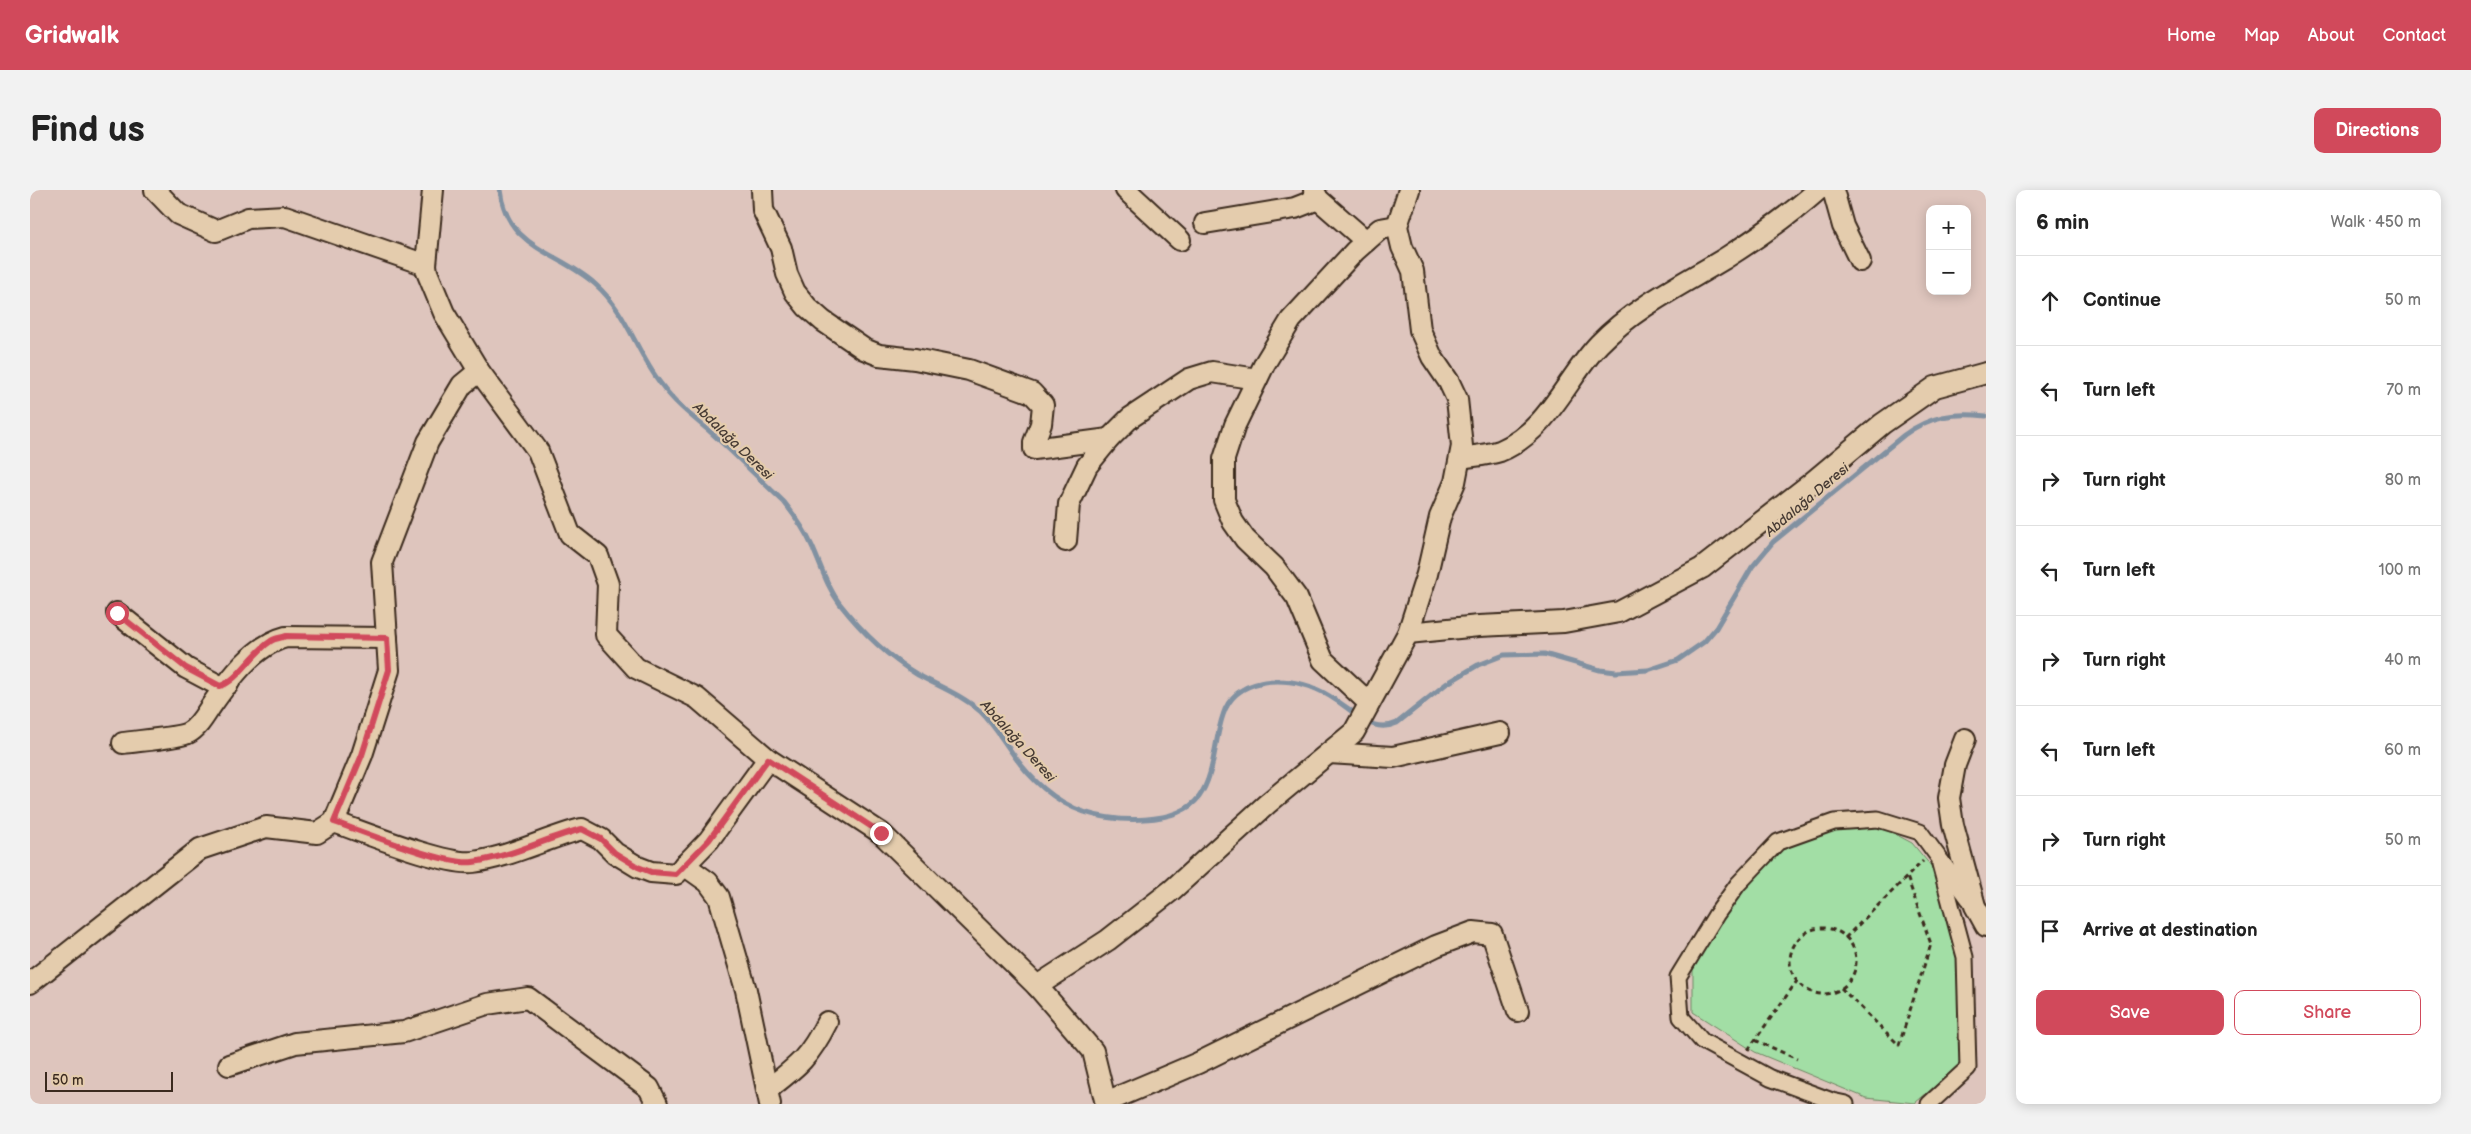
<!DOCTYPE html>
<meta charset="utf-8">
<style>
body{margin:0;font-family:"Balsamiq Sans",sans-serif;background:#f2f2f2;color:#222}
.controls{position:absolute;right:15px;top:15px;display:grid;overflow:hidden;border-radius:10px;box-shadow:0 2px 12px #0003}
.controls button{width:45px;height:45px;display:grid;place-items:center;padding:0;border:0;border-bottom:1px solid #e0e0e0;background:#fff;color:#222;font:25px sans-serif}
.scale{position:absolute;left:15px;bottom:12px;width:128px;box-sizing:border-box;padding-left:5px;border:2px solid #3b2a1e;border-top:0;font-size:14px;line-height:18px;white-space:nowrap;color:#3b2a1e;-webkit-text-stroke:4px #e4ccad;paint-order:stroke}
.stop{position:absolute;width:15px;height:15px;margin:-11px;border:4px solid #d1495b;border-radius:50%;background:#fff}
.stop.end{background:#d1495b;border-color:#fff;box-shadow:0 1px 5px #0008}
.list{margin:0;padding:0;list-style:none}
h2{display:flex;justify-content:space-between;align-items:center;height:65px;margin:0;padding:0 20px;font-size:21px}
h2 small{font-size:16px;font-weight:400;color:#767676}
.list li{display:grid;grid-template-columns:32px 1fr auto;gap:15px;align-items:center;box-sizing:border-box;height:90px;padding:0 20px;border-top:1px solid #e0e0e0}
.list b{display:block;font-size:19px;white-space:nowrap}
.list em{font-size:16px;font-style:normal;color:#767676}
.actions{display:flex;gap:10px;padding:15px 20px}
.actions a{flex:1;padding:11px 0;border:1px solid #d1495b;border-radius:10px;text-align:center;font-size:18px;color:#d1495b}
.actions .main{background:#d1495b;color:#fff}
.icon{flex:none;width:28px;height:28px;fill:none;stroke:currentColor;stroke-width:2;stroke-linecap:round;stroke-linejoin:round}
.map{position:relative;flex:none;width:1956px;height:914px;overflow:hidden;border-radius:10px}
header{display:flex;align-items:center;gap:30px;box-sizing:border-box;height:70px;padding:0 25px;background:#d1495b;color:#fff}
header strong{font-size:24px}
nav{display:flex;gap:28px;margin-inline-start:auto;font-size:18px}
.intro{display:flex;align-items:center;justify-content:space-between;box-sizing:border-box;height:120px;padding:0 30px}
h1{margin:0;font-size:35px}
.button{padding:12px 22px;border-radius:10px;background:#d1495b;color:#fff;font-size:18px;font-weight:700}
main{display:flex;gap:30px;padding:0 30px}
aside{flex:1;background:#fff;border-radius:10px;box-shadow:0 2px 12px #0003}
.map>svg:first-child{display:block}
</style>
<header>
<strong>Gridwalk</strong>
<nav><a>Home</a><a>Map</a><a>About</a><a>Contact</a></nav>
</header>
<div class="intro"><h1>Find us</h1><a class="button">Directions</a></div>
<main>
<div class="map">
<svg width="1956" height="914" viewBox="0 0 1956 914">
<rect width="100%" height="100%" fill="#dec5bd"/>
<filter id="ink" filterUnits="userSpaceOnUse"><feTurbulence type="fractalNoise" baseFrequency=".02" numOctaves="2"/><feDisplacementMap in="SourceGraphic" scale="10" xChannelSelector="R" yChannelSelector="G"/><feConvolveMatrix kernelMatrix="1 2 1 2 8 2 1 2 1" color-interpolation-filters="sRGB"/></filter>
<g filter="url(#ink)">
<polygon fill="#a2dea5" stroke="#6e8462" points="1835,628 1882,653 1912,689 1929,766 1936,870 1885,913 1836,908 1725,862 1663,822 1663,780 1708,700 1770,640"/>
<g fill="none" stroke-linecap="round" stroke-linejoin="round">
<g stroke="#8191a1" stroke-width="5">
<path d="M470,0C477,59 528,61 565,94C597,122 606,162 631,194C644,212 660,225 677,239C703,262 728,288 754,312C765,326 775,340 782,356C791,376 797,397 810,414C832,442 858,467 888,485C910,497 932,505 951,522C964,535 972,549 983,564C1000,589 1025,612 1054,622C1085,632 1147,636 1169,607C1185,585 1184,551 1193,525C1205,487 1254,485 1286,499C1301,505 1314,516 1327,525"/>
<path d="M1334,530C1345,537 1356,538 1367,533L1416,494L1448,475L1474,465L1514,464L1570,480L1586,482L1618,480L1648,470L1674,452L1686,438L1722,377L1743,352L1874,245C1900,226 1924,222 1956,226"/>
</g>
<defs>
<g id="pedestrian">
<polyline points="1816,914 1802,911 1740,888 1672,851 1651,827 1648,787 1686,725 1708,694 1748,652 1804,632 1848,629 1890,642 1939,709"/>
<polyline points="1899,914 1938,878 1935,767 1910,674"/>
</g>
<g id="minor">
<polyline points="125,0 148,24 186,41 218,28 255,26 396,75"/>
<polyline points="403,0 396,75 397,82 414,123 449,181 508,261 540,344 568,366 578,394 576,445 606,478 667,508 738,569 851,643 1007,796 1063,861 1076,914"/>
<polyline points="732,0 733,20 751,58 757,84 765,102 777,117 793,131 834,159 849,165 885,169 939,180 1002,203 1013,215 1011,234 1004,252 1004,259 1079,249"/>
<polyline points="1096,0 1150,50"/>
<polyline points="1284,0 1288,9 1336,51"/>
<polyline points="1803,0 1813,36 1830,71"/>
<polyline points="1175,33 1265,18 1288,9"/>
<path d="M1430,268C1442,266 1458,265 1470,261C1518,241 1536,189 1569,154C1605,117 1651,95 1694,69C1727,48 1759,26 1788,0"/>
<polyline points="1036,351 1039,314 1057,276 1079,249 1100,228 1159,189 1182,182 1227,189"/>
<polyline points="87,423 156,478 190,496 198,494"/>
<polyline points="1378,443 1449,436 1534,432 1589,422 1672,378 1779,295 1852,234 1905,197 1956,183"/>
<polyline points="1339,513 1293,470 1267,408 1244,377 1215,349 1203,332 1194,310 1194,269 1205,235 1235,173 1261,130 1325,61 1350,39 1367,36"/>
<polyline points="1935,549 1925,575 1919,608 1923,635 1945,716 1956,736"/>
<path d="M93,553C106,551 148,548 158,543C168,538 175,525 181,516C199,490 224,455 256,447L357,448"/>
<polyline points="1299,563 1363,567 1470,543"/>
<path d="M304,632C333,642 417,676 443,672C481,667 516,648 552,639L571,649L585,663L608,677L621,682L646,684L679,650L738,569"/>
<polyline points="654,675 678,692 689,707 716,800 740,914"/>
<polyline points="0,793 170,659 236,637 287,643 304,632 332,565 359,480 352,372 398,252 432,195 449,181"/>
<polyline points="1007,796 1078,750 1142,700 1237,614 1324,542 1378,443 1397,384 1410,327 1425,292 1432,256 1427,209 1419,192 1402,167 1390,140 1383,81 1372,57 1367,36 1379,0"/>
<polyline points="199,875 265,853 374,842 457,814 498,808 619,898 627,914"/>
<path d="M737,900C768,876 779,868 797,832"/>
<polyline points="1076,912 1168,873 1406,756 1443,742 1462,744 1488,821"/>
</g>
</defs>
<use href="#pedestrian" stroke="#3b2a1e" stroke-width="19"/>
<use href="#minor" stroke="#3b2a1e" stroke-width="24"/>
<g stroke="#3b2a1e" stroke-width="3" stroke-dasharray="5 4" stroke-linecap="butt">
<circle cx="1793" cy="771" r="33"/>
<polyline points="1815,748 1893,671"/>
<polyline points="1811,798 1869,855 1901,754 1877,687"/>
<polyline points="1725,850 1767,869"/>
<polyline points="1718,860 1767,791"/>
</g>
<use href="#pedestrian" stroke="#e4ccad" stroke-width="15"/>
<use href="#minor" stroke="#e4ccad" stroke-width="20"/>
</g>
</g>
<g fill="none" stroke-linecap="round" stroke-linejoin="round" filter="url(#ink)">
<path stroke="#d1495b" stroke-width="6" d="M87,423L156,478L190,496C207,492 223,462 241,451C245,448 251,448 256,446L357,448L359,480L332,565L304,632C334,642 417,676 443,672C481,667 516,648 552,639L571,649L585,663L608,677L621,682L646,684L679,650L738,569L851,643"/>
</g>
<g text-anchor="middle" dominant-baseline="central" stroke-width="4.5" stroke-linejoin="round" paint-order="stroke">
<g font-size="14" font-style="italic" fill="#473b34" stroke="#e4ccad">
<text transform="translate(703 251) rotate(44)">Abdalağa Deresi</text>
<text transform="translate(1777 310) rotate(-40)">Abdalağa Deresi</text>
<text transform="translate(988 551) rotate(48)">Abdalağa Deresi</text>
</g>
</g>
</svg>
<div class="controls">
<button>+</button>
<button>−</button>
</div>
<div class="scale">50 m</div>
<div class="stop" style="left:87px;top:423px"></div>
<div class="stop end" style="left:851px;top:643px"></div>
</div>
<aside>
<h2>6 min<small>Walk · 450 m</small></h2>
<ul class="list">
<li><svg class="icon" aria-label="ahead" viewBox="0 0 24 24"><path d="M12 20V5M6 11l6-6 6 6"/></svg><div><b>Continue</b></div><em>50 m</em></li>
<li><svg class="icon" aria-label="left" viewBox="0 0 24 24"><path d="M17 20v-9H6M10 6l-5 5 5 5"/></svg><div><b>Turn left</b></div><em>70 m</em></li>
<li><svg class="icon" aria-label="right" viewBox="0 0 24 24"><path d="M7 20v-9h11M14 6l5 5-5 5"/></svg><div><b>Turn right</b></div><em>80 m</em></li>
<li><svg class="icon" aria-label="left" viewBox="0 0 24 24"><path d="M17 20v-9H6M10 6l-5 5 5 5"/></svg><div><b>Turn left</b></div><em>100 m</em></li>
<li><svg class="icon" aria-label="right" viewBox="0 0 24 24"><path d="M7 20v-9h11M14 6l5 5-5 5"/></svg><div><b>Turn right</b></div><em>40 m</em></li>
<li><svg class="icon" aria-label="left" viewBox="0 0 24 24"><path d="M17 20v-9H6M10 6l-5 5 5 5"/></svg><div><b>Turn left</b></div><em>60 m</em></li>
<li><svg class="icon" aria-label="right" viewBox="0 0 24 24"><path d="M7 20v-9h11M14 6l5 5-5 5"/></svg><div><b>Turn right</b></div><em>50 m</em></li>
<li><svg class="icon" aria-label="arrive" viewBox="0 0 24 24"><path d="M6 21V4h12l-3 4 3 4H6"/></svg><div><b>Arrive at destination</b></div></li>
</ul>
<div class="actions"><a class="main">Save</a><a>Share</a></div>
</aside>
</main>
